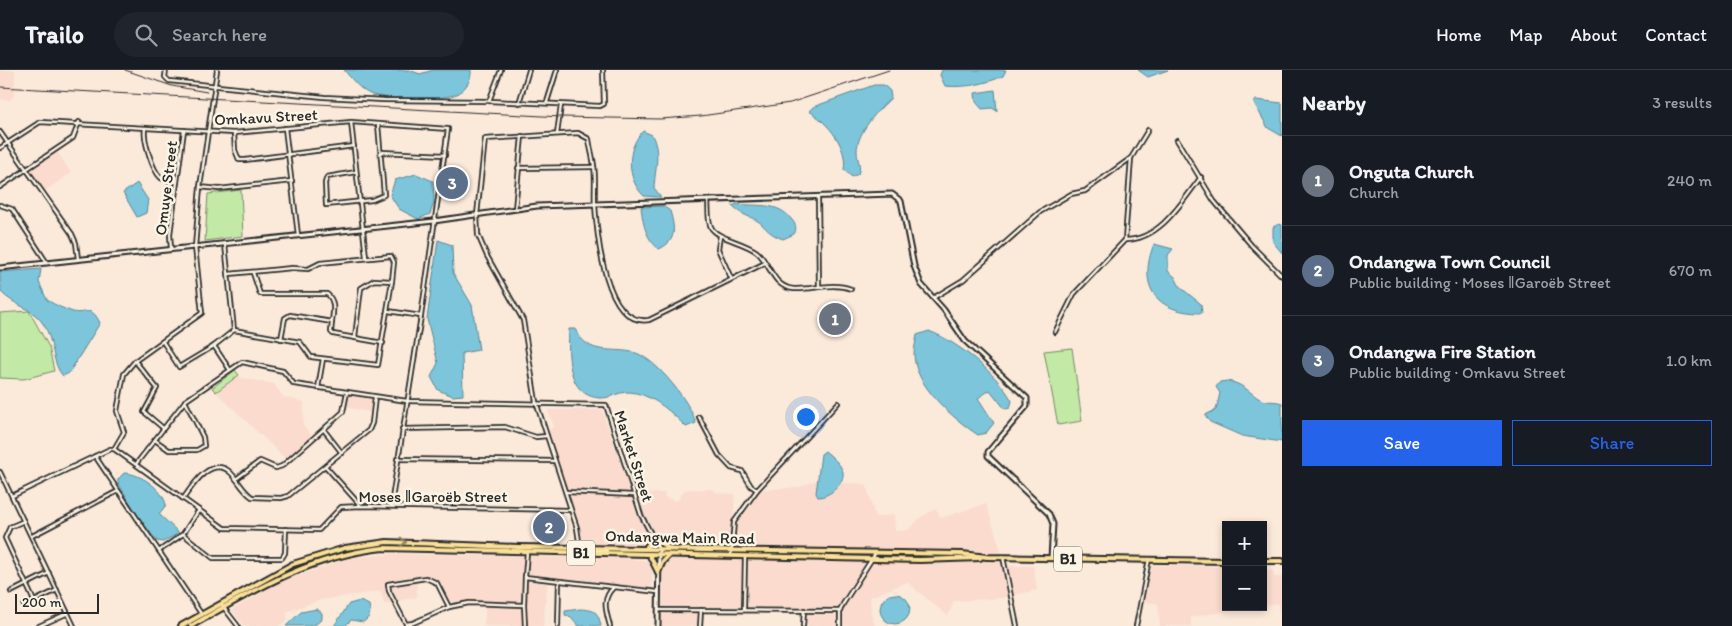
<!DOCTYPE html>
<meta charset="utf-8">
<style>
body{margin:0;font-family:Itim,sans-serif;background:#20242c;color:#f1f3f6}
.controls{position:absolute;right:15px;bottom:15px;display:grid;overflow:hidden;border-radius:0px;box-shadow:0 2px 8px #0003}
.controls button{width:45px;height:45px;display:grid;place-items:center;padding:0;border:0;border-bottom:1px solid #363941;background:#171b24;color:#f1f3f6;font:25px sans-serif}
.scale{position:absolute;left:15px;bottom:12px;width:84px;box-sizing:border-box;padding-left:5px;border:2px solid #2b2b2b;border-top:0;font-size:14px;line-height:18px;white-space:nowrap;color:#2b2b2b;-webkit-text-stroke:4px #fcf5e5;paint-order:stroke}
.you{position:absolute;left:805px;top:346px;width:18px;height:18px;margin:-12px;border:4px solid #fff;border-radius:50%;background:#1a73e8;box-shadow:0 0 0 8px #1a73e833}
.badge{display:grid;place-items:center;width:32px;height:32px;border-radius:50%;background:#2563eb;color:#fff;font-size:16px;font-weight:700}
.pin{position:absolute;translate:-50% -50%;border:2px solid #fff;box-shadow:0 1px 5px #0006}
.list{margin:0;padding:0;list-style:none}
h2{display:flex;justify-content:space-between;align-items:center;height:65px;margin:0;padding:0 20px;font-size:21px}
h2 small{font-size:16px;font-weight:400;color:#9ea1a6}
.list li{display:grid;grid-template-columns:32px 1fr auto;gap:15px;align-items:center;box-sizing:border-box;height:90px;padding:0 20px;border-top:1px solid #363941}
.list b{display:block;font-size:19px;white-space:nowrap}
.list p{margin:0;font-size:16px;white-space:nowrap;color:#9ea1a6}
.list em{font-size:16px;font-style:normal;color:#9ea1a6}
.actions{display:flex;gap:10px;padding:15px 20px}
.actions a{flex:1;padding:11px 0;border:1px solid #2563eb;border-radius:0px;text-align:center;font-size:18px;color:#2563eb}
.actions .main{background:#2563eb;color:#fff}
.icon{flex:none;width:28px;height:28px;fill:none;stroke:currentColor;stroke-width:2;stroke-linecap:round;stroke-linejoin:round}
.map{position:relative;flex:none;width:1282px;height:556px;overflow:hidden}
header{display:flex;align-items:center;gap:30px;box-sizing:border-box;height:70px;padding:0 25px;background:#171b24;border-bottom:1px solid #363941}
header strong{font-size:24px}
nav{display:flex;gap:28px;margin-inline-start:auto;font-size:18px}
.search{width:350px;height:45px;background:#20242c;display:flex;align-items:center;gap:12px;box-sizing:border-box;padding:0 18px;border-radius:28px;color:#9ea1a6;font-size:19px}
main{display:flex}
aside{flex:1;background:#171b24}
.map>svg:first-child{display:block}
</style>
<header>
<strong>Trailo</strong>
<div class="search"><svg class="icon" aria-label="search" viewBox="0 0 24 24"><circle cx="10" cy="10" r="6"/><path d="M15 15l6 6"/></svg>Search here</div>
<nav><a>Home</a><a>Map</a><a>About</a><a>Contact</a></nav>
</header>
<main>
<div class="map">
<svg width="1282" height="556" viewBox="0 0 1282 556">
<rect width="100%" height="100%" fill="#fbe9da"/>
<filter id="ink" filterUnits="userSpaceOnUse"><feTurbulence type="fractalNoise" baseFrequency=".02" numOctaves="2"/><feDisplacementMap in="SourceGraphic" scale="10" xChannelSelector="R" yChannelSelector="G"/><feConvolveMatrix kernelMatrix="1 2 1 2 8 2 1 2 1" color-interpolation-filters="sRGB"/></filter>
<g filter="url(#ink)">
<g fill="#fadbcd">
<polygon points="0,0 15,0 14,25 10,30 0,29"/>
<polygon points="56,80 71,103 43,122 26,98"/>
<polygon points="239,305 241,308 274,314 283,327 304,332 303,355 314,369 288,391 216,322"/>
<polygon points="350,325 373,329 370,342 346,337 347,327"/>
<polygon points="548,340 602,340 631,423 645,456 648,468 646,474 583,474 549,360 554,356"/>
<polygon points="814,411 819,411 816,423 818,427 837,418 838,413 866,414 875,447 894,445 895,461 908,460 921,447 936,439 941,448 986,434 1003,487 1004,496 1033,496 1037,520 1001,528 954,531 948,546 907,512 870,527 871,545 875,556 803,556 803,540 744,539 701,540 700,556 658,556 659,479 655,466 642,444 636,424 664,423 665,428 677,431 685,420 711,419 718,423 735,424 733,448 736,450 757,420 800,417"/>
<polygon points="395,484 616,488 650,491 652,494 652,519 548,508 543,556 484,556 486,533 467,532 450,535 442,514 436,508 426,506 416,507 417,527 384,534 381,521 320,530 286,542 288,550 278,556 244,556 232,540 282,511 350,488"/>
<polygon points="1149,495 1226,497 1226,537 1254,537 1191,547 1191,556 1160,556 1158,534 1143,531"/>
<polygon points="1263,500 1273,501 1274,507 1282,507 1282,556 1278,533 1263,536"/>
</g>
<g fill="#c2e9a5" stroke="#768a68">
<polygon points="241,120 243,166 205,171 208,124"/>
<polygon points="29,241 49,277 54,301 24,309 0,308 0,243"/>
<polygon points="1072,278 1082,351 1058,355 1044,281"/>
<polygon points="235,300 239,305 216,322 212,318"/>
</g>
<g fill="#7bc5db" stroke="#5b8795">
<path d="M344,0H409L420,4L433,0H471C472,9 466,18 459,23C446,31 384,30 370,24C360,20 351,8 344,0Z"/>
<path d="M942,0H1006L1003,6C986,14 964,18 945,16L940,5Z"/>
<polygon points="1138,0 1168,0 1148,7"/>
<path d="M874,15H884L890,21L891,28C878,40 857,62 857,81C857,91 862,95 858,104L852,107L844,100C848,76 828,53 809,41L813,37Z"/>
<polygon points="995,20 997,41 992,38 982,39 976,32 975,23"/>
<polygon points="1256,30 1282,33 1282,66 1268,58 1254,33"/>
<path d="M643,61L652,65C661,83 655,99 654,118L661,127L644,126C626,109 626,78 643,61Z"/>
<polygon points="416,104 433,111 434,132 430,144 418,149 399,139 390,125 395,110"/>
<polygon points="137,113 148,130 146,143 137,147 123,123"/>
<path d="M737,134C757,137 778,131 792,150C796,154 797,159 794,164L783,169C766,163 766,156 756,150C746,145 740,144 732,136Z"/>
<path d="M663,136L670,141C675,158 677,171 659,179C645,168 643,153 641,137Z"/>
<polygon points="1279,154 1282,155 1282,183 1273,172 1273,157"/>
<polygon points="438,170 452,175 453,203 472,235 479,280 462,283 463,325 453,326 438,320 431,307 438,293 427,249"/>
<path d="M1154,174L1173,179L1168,185V201L1175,207L1180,217L1201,234L1202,243C1156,243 1137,217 1154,174Z"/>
<path d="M41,199L39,212L47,230C55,235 64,239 73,242C87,245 91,234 100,253L69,303L63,306C52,295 54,271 44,255C34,238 14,236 1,222L0,202Z"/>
<path d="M569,259H575C590,288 611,276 636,283C657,290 690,332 696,353L686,357C672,343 657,328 636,323C619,319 613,329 599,328C566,325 568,283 569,259Z"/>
<path d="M929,261C958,272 998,304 1012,331L1010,338L1005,339L990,320L978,328L994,353L986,363L978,365C954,349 914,316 914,284C914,278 916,271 917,265Z"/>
<path d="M1227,311C1241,313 1247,320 1258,328C1267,333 1274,330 1282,333V372L1242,366L1210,352L1205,345L1216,340L1220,323L1216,317L1220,312Z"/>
<path d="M825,381C831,386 841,394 843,402C845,414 829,427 818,427L816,423L821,384Z"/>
<path d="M124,403C140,403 163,419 166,435L159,444L179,463L163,472L157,471L141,451L118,413V409Z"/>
<circle cx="895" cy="539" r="15"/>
<path d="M360,531L369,535C371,543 370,548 363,552L351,550L345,556H334L349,534Z"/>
<polygon points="317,539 322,543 322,549 316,554 308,556 286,556 301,542"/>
<path d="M580,539C595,540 598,541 601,556H579L571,547L565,545V541Z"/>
</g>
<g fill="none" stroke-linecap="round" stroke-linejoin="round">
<defs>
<g id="minor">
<polyline points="166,0 165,7 169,11 324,27 384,30 489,31 600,36 604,34 603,0"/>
<polyline points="489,31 501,0"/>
<polyline points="547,32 557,0"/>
<polyline points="519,33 529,0"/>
<polyline points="351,52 366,187"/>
<path d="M145,58C143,69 152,100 161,108C166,111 172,111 177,112"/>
<polyline points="285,58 298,165"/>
<polyline points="0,62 72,164 76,173 78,189"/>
<polyline points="234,63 235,80 239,90 245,90 354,76"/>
<polyline points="557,64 561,35"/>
<polyline points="1177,70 1214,131 1252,176 1282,206"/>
<polyline points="0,78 40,52 234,63 351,52 448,59 421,246 391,435"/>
<polyline points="381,82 445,85"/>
<polyline points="518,98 594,97"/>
<polyline points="356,102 327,107 325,113 326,135 372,130 384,125 378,54"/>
<polyline points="0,117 73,68 79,52"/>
<polyline points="200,117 219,119 292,111"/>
<polyline points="818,126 819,217"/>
<path d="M708,131C709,140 707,154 713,160C720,169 744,172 757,182C771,194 772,217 794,219C813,220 832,212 851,219"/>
<polyline points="0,135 12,139 47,193"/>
<polyline points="515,139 522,66"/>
<polyline points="720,166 718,179 731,208"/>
<path d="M1125,170C1160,170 1182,132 1201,107"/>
<polyline points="225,174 234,260"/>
<polyline points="171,179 170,164 184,60"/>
<path d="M253,203L260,224H327C336,231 333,242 332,252"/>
<polyline points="229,204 292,198 308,199 320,193 391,186 394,192 392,211 374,210 361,218 355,267"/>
<polyline points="933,228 963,210 1040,142 1071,124 1085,121 1131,88"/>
<polyline points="388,241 421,246"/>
<polyline points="234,260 300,272 311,287 378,295 392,211"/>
<polyline points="1055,262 1074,224 1125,170 1131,88 1148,60"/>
<polyline points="281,269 285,248 290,245 332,252 331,262 333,264 383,273"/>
<polyline points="163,272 179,297 214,276 234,260"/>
<polyline points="214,276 230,300"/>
<polyline points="135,291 157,318 144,342 163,358"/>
<polyline points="318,318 323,289"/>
<polyline points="699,347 719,385 731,398 742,401 751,416 757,420"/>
<polyline points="402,359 505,357 536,367 547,366"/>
<polyline points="324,360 342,383"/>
<polyline points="155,370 169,380 197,380 204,376 203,367 185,331"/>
<polyline points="114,379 124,362 117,341 124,304 135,291 202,243 195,177 200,117 217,0"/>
<polyline points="95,386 202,545"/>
<polyline points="397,389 555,391"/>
<polyline points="136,394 185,331 242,292 283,301 294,314 407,331 606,335 641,445 659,479"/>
<polyline points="326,397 361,436"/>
<polyline points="0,402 74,556"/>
<polyline points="236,409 260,391 276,398 282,396 343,342 347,322"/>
<polyline points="566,422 634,425"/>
<polyline points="12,426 110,379 114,379 224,458 319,460 341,437 361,436 570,440"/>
<path d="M183,429C192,416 212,384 231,403C238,410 243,421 252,427L281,428L288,426L369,360L372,353L375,327"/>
<polyline points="24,451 10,457 5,468 34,531"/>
<polyline points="183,464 213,488 282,488 285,483 286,459"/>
<polyline points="32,466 118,421"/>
<path d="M580,478L577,458L536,332L523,250L487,186L478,165L477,145L485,69L578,63L589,69C590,78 593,87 594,96C596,109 594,122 595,135C597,165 605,257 649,250L765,193"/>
<polyline points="596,480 607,481"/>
<polyline points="159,481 183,464 199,440"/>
<polyline points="527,482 525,507 658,522"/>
<polyline points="731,486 734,452 757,420 838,333"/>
<polyline points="1003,487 1017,556"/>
<polygon points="426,508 437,513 449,537 413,553 406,554 389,521 388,514"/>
<polyline points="11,522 49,503"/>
<polyline points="221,534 238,556"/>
<polyline points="524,535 525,507"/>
<polyline points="24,536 57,520"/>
<polyline points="449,537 469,533 524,535 525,556"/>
<polyline points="744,539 745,486"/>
<polyline points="658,540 840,541"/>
<polyline points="39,556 68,543"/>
<polyline points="558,556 559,511"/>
<path d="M610,556C606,541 601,529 614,517"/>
<polyline points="700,556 701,540"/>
<polyline points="803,556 804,540"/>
<polyline points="840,556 840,541 843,534 875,484"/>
<polyline points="1136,556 1149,489"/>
</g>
<g id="tertiary">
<polyline points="0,198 434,151 537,136 892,124 901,131 914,196 921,214 944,240 965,271 1027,328 1027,336 988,382 988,386 1049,444 1053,454 1051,488"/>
<polyline points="658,556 659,479"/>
</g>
<g id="primary">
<polyline points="646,478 653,468 670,479"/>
<polyline points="649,484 658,502"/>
<polyline points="1263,491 1282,491"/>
<polyline points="658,502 663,491 669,485"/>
<polyline points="181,556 293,494 345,478 387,472 519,477 962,484 987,487 1226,491"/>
<path d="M191,556C254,520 310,486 383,478L920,490L980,488"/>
</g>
</defs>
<use href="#minor" stroke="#2b2b2b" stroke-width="6"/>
<use href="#tertiary" stroke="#2b2b2b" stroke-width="7"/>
<use href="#primary" stroke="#2b2b2b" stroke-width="8"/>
<use href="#minor" stroke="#fcf5e5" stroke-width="2.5"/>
<use href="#tertiary" stroke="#fcf5e5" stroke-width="3"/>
<use href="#primary" stroke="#fadf96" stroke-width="4"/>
<g stroke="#2b2b2b" stroke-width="1">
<polyline points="125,0 172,16 207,22"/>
<polyline points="0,17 561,47 660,49 701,46 790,33 889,0"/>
</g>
</g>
<defs><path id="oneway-chevron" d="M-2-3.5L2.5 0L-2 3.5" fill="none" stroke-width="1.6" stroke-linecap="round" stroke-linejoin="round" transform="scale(1.25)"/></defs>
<use stroke="#928560" href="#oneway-chevron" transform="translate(403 472) rotate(3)"/>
</g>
<g text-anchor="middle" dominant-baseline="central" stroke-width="5" stroke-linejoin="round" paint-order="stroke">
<g fill="#fcf5e5" stroke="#6a6863" stroke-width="1">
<rect x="567" y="470.5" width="28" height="25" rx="4"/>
<rect x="1054" y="476.5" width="28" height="25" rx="4"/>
</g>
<g font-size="15" font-weight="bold" fill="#2b2b2b">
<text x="581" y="483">B1</text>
<text x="1068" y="489">B1</text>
</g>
<g font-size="16" fill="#2b2b2b" stroke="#fcf5e5">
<text transform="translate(266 47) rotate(-3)">Omkavu Street</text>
<text transform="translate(166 118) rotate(-83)">Omuye Street</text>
<text transform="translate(634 386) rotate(72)">Market Street</text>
<text x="433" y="426">Moses ǁGaroëb Street</text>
<text transform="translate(680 467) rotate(1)">Ondangwa Main Road</text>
</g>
</g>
</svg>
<div class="controls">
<button>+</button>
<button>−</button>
</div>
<div class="scale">200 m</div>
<div class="you"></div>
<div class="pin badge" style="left:835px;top:249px;background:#6b7280">1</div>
<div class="pin badge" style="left:549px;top:457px;background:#5c6f8a">2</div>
<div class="pin badge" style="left:452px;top:113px;background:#5c6f8a">3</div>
</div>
<aside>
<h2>Nearby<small>3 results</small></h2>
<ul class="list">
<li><span class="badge" style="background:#6b7280">1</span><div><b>Onguta Church</b><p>Church</p></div><em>240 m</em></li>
<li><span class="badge" style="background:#5c6f8a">2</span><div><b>Ondangwa Town Council</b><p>Public building · Moses ǁGaroëb Street</p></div><em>670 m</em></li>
<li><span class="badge" style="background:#5c6f8a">3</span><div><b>Ondangwa Fire Station</b><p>Public building · Omkavu Street</p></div><em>1.0 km</em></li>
</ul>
<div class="actions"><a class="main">Save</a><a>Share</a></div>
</aside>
</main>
